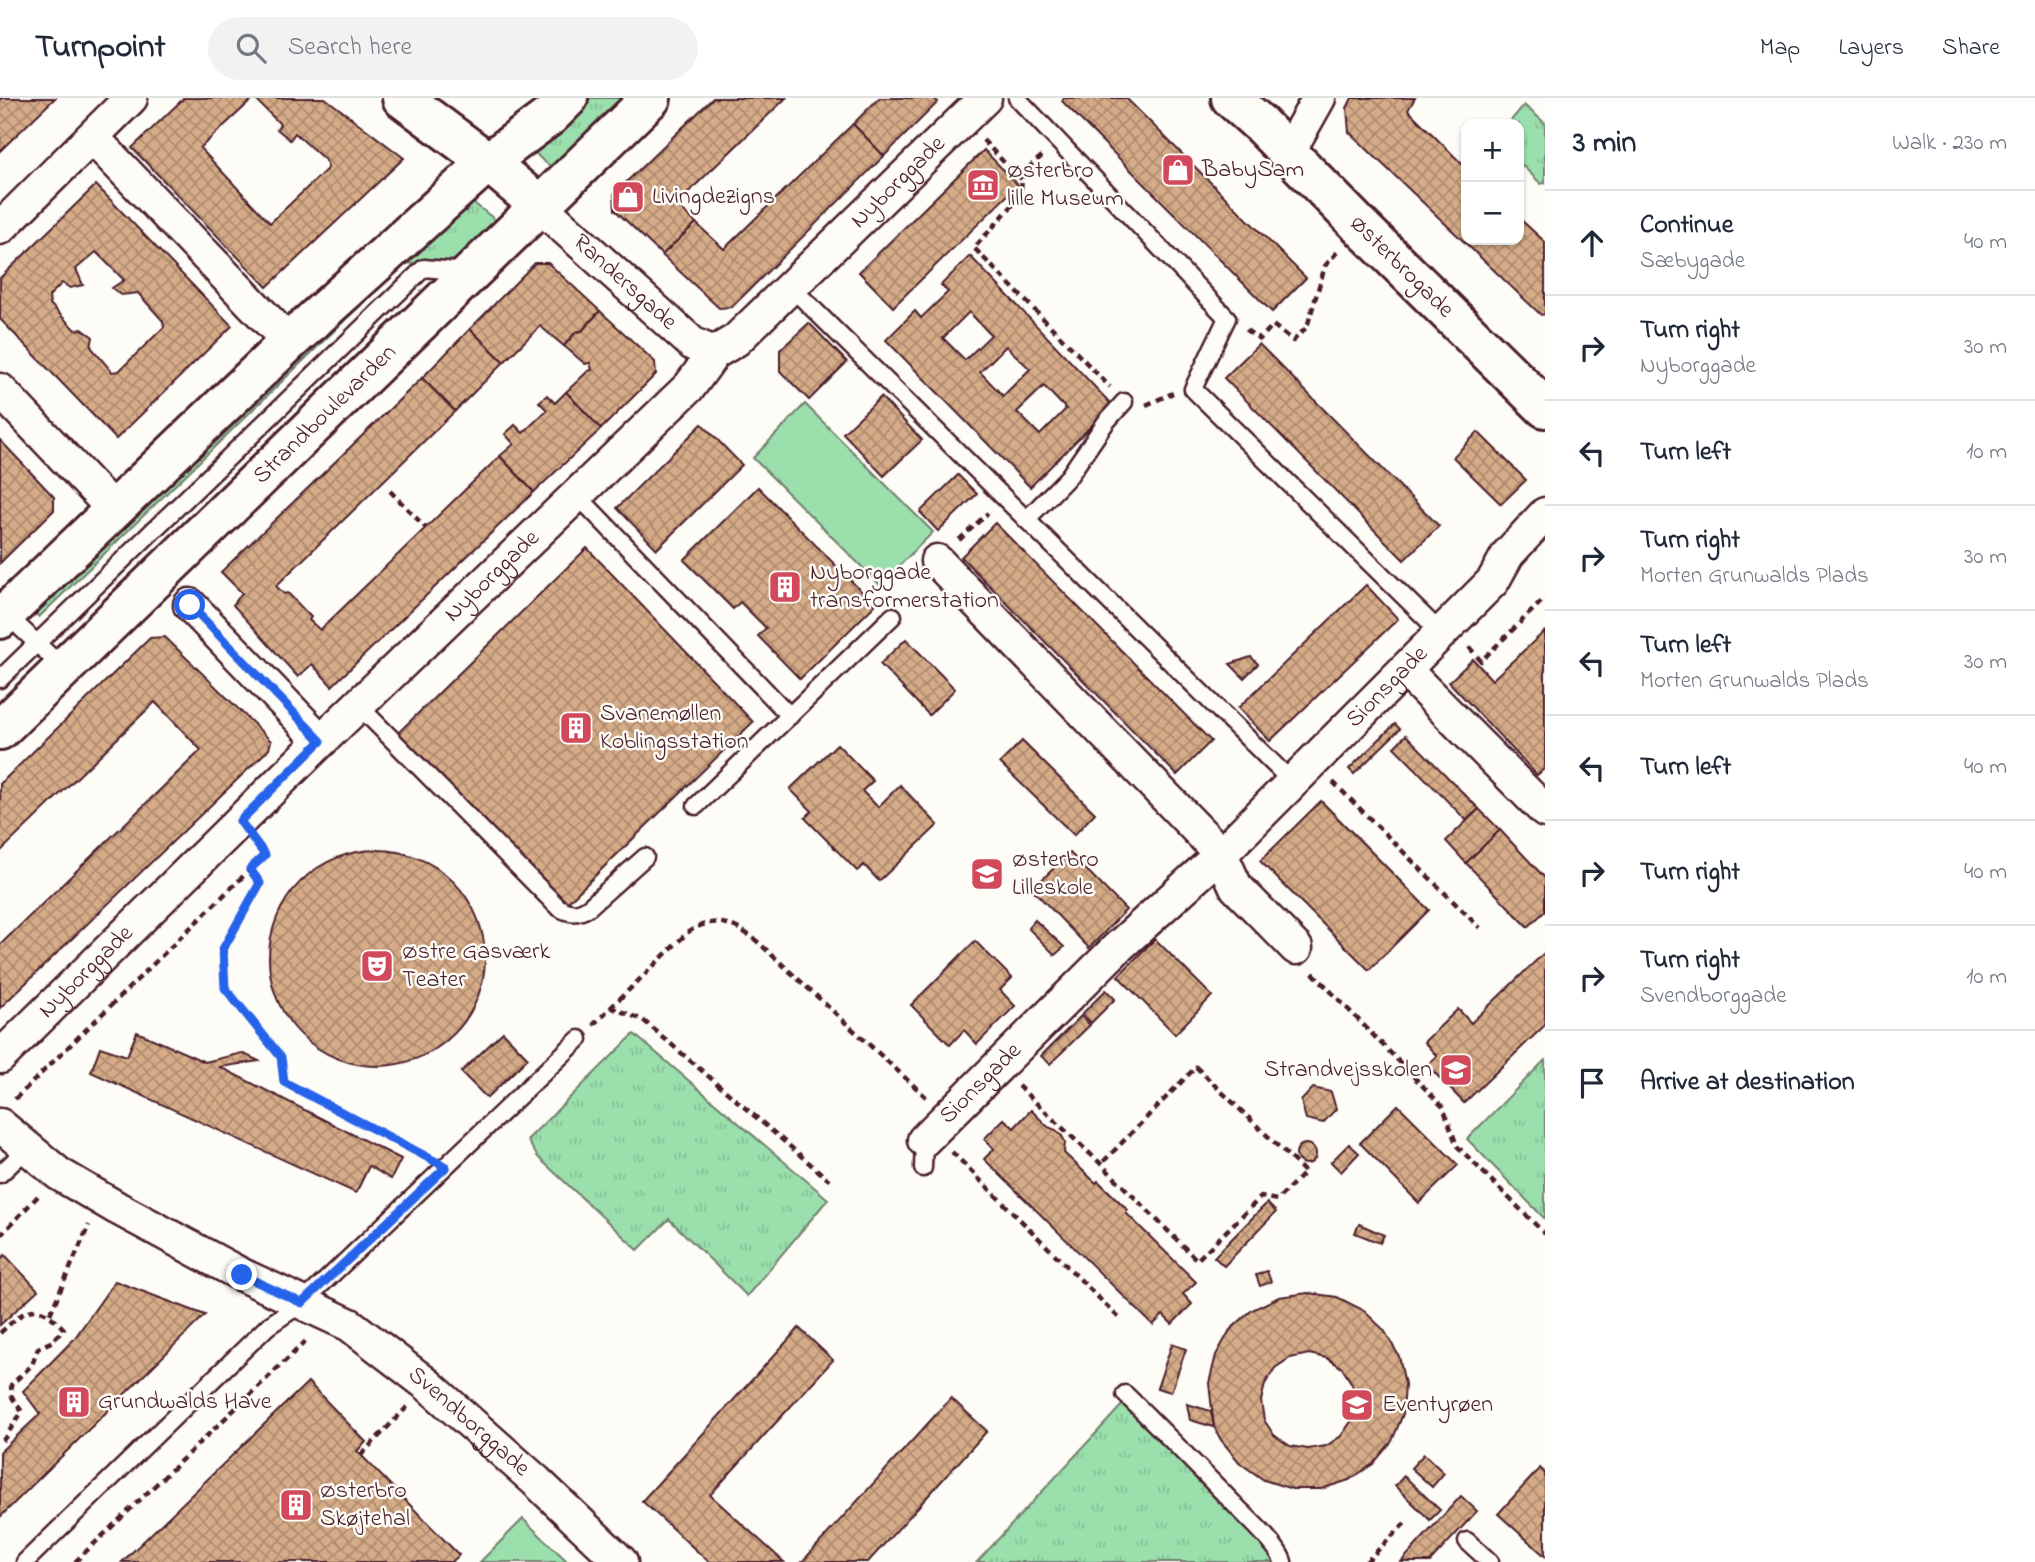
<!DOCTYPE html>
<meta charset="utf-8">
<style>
body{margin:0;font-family:"Indie Flower",sans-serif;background:#f2f2f3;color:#1f2937}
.controls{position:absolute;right:21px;top:21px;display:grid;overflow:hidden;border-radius:14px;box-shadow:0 2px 5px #0004}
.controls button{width:63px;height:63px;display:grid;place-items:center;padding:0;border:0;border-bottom:2px solid #e0e1e3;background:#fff;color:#1f2937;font:35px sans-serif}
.stop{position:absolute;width:21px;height:21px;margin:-16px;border:5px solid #2563eb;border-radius:50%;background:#fff}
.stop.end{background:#2563eb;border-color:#fff;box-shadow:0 2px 7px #0008}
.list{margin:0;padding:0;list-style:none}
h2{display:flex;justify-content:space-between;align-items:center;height:91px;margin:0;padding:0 28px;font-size:30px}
h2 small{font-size:23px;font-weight:400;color:#747a83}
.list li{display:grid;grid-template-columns:46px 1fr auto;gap:21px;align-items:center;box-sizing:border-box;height:105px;padding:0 28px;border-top:2px solid #e0e1e3}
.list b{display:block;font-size:26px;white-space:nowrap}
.list p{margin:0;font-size:23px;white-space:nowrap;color:#747a83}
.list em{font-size:23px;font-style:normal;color:#747a83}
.icon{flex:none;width:38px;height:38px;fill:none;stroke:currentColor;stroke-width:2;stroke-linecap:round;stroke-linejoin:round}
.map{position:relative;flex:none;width:1545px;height:1464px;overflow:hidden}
header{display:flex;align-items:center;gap:42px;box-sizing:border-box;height:98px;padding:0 35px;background:#fff;border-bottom:2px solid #e0e1e3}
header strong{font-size:33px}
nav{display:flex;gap:38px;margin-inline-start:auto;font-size:24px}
.search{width:490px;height:63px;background:#f2f2f3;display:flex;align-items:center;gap:18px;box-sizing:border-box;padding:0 24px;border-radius:38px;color:#747a83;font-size:26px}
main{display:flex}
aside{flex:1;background:#fff}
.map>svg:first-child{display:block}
</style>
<header>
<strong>Turnpoint</strong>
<div class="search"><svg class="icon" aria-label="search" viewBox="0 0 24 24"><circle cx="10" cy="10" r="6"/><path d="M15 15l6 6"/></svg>Search here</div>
<nav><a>Map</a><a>Layers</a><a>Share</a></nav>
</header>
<main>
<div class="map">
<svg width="1545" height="1464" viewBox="0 0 1545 1464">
<defs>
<pattern id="grass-tufts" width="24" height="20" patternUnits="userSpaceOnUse" patternTransform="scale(1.75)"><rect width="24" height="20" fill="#9adfac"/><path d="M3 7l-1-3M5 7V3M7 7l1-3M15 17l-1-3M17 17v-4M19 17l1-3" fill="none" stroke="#86bf94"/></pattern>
<pattern id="building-cross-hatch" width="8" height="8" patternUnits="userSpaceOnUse" patternTransform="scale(1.75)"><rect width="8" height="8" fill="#d5ac87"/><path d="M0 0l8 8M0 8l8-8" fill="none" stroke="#af8b6f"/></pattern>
</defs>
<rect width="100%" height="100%" fill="#fdfcf7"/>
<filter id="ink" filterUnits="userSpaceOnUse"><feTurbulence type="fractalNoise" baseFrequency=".0143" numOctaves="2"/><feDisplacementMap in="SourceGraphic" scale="14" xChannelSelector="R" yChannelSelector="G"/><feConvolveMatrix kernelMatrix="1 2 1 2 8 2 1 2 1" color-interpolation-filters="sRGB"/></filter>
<g filter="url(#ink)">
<g fill="url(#grass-tufts)" stroke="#727f6c" stroke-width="2">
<path d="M591,0H627L554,70C546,65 537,60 533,50Z"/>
<polygon points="1524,7 1545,25 1545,85 1541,86 1519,64 1519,26 1508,26"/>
<polygon points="466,99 497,123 459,162 403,166 39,519 32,512"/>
<polygon points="634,936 828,1101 747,1198 669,1121 638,1152 538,1059 527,1042"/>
<polygon points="1545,962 1545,1121 1467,1041"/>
<polygon points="1123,1306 1279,1464 977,1464"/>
</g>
<g fill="#9adfac" stroke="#727f6c" stroke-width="2">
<polygon points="805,306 933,434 880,487 753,360"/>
<polygon points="523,1421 568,1464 480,1464"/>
</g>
<g fill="url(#building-cross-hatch)" stroke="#4a1f2b" stroke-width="2" fill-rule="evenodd">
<polygon points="0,0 55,0 0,53"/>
<path d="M184,0H325L404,60L267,189L132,50ZM254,0L280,26L277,31L290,42L295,35L326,63L328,70L270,125L200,50Z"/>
<polygon points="713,0 786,0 676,106 696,125 662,157 615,112 614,96"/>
<polygon points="879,0 934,0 938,4 884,58 853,26"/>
<polygon points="1064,0 1126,0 1306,180 1272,214 1062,3"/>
<polygon points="1352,0 1415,0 1408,12 1466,70 1466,142 1519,142 1519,120 1545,144 1545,216 1541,217 1349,34 1347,10"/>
<polygon points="853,26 884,58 732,209 719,210 662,157 696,125 724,151"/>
<polygon points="984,52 1018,87 893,209 859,174"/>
<path d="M96,87L232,228L116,341L0,221V180ZM96,154L124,182L112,190L121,197L138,195L163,223L164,229L119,273L112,274L91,249L93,239L82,231L75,232L50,206L49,198L62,185L70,190L83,187L76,171Z"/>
<path d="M970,158L1112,307L1030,389L886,242L915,213L921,220L948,194L941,187ZM969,214L991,237L965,262L943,240ZM1006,248L1030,271L1003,298L980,274ZM1044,288L1066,311L1040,337L1017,314Z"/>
<polygon points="535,165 548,165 600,213 582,233 576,234 564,248 540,228 504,264 470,231"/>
<polygon points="600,213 655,264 656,276 601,331 566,294 588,273 592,272 590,265 585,266 564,248 576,234 582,233"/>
<polygon points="809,225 847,264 809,302 780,273 780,252"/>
<polygon points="470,231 504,264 455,313 422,280"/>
<polygon points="1259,246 1439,428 1404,462 1224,280"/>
<polygon points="422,280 455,313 276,488 284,496 288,495 311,519 309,522 320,532 500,358 534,394 332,588 312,566 298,579 233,507 242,495 221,474"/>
<polygon points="566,294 601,331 534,394 500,358 514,346 505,336 515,327 523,335 547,312 539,304 547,297 555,305"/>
<polygon points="881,299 922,342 884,378 843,335"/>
<polygon points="702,326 742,367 657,451 617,410"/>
<polygon points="1478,334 1526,382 1501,406 1453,359"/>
<polygon points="0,342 54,399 54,412 0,465"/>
<polygon points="958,377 977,396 938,433 920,414"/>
<polygon points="758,389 875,507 800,581 758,538 766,530 740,504 733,511 684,462"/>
<polygon points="995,425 1211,643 1177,677 961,459"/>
<polygon points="587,450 753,624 566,806 398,635"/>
<polygon points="1366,487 1398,521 1270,643 1238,610"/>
<polygon points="1545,533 1545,670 1537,677 1449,584 1473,561 1492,582"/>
<polygon points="165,539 271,643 269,651 0,910 0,847 201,652 155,604 0,754 0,686 150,540"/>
<polygon points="906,541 955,591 929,617 880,566"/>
<polygon points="1251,559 1258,566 1244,580 1230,566"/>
<polygon points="1395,626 1400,631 1354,676 1349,671"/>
<polygon points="1406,637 1479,711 1466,722 1394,649"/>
<polygon points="1022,643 1095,715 1074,737 1000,665"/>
<polygon points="837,646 873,683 862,693 878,709 900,687 938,727 879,783 864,767 857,773 805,720 812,713 790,691"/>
<polygon points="1321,703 1429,812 1369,872 1260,763"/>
<polygon points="1479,711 1500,732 1466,765 1446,743"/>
<polygon points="1500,732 1545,780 1545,813 1528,829 1466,765"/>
<circle cx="377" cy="860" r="108"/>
<polygon points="1070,755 1126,812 1089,850 1032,791"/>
<polygon points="1035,822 1064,849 1055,857 1028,830"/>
<polygon points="1155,841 1212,898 1175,936 1118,878"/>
<polygon points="975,843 1012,880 1000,892 1015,908 977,946 964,932 950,947 911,907"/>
<polygon points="1545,854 1545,927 1464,1005 1427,967 1437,958 1424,944 1458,911 1471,925"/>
<polygon points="1106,892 1115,901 1091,925 1082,916"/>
<polygon points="1081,918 1090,927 1050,966 1041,958"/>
<polygon points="137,934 205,964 242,955 259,963 220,969 401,1061 391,1081 369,1068 356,1095 91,974 100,949 127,958"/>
<polygon points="503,934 528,960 487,1000 461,974"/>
<polygon points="1313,990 1331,994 1336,1011 1323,1025 1306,1021 1301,1003"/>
<polygon points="1398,1007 1458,1067 1419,1105 1360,1045"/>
<polygon points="1031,1012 1048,1029 1056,1032 1062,1038 1065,1044 1064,1055 1096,1085 1098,1083 1128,1112 1126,1115 1196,1184 1183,1196 1192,1206 1172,1226 1163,1217 1153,1227 984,1061 994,1051 984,1041 1004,1021 1014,1030"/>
<polygon points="1349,1046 1359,1055 1341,1074 1331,1064"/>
<circle cx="1306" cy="1056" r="10"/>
<polygon points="1267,1105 1276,1114 1224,1168 1214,1159"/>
<polygon points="1359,1126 1384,1137 1380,1145 1355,1135"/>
<polygon points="5,1157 38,1192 0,1227 0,1162"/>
<polygon points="1267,1173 1271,1184 1260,1188 1256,1177"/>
<polygon points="115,1183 205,1217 0,1419 0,1354 40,1316 23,1293 74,1241"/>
<path d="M1308,1195L1337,1199L1363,1212L1384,1232L1399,1258L1405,1286L1403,1316L1392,1343L1373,1366L1349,1382L1321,1391H1292L1264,1382L1240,1365L1221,1342L1214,1329L1209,1285L1216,1257L1230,1232L1252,1212L1279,1199ZM1309,1256L1327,1260L1342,1270L1352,1286L1356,1304L1352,1322L1341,1338L1326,1348L1308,1351L1290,1348L1274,1337L1264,1322L1261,1303L1265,1286L1275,1270L1290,1260Z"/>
<polygon points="799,1230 833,1262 710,1397 784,1464 709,1464 642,1403"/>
<polygon points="1172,1246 1186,1251 1171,1294 1157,1290"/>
<polygon points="308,1284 366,1344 357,1353 459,1457 452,1464 122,1464"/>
<polygon points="951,1300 987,1333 868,1464 802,1464"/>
<polygon points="1187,1306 1211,1313 1214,1329 1190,1322"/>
<polygon points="1424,1356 1444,1375 1432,1389 1411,1370"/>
<polygon points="1540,1370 1545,1375 1545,1458 1498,1416"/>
<polygon points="1404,1378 1440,1412 1430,1422 1395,1388"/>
<polygon points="1461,1398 1477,1413 1430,1464 1401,1464"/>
</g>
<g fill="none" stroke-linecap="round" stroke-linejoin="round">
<defs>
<g id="service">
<polyline points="1017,0 1227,220 1193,291 1441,535"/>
<polyline points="791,189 1292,684"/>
<polyline points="578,398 790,618"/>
<polyline points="1026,422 1069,378 1106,324 1124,304"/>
<polyline points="6,516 63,570"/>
<polyline points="0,581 424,170 466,174"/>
<path d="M358,607L558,809C569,816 578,817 589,809L645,759"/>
<polyline points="696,708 893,518"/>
<polyline points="923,1070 924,1042"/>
<polyline points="0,1076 28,1050"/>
<path d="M1125,1296C1163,1333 1201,1372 1239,1411C1250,1422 1280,1450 1283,1464"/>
<polyline points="1467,1443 1490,1464"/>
<polyline points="25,1464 268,1228 302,1205 579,941"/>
</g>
<g id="minor">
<polyline points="92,39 289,244"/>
<polyline points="1288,55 1319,0"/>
<path id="s1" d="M540,108L693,246L714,255"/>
<polyline points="0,130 131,0"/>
<polyline points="0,292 114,412"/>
<polyline points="937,463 1221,756 1236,789 1296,850"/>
<polyline points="190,507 321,643"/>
<polyline points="1405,572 1545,713"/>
<path id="s2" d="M0,959L321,643L690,288L714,255L736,242L985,0"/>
<path id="s3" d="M0,1027L59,1076L117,1110L242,1177L350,1227L428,1287L536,1383L621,1464"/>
<path id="s4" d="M924,1042L1116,851L1221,756L1493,483L1508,456L1545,416"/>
</g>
<g id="tertiary">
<polyline points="402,0 488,64 540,108"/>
<path id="s5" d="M1231,0L1260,26L1359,127L1545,310"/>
<polyline points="0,521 289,244 488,64 550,18 568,0"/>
<path id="s6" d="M0,632L651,0"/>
</g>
</defs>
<use href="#service" stroke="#4a1f2b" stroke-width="21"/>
<use href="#minor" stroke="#4a1f2b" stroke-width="37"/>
<use href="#tertiary" stroke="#4a1f2b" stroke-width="44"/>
<g stroke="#4a1f2b" stroke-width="4.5" stroke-dasharray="7 5" stroke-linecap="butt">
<polyline points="983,42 1015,76 1022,81"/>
<polyline points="1042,58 1023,74 1020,99 974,150 1110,289"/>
<polyline points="1246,232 1260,241 1273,227 1293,243 1307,229 1325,168 1339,152"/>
<polyline points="1146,307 1173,295"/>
<polyline points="390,393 426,430"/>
<polyline points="959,442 988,415"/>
<polyline points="1469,549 1481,563 1545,500"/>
<polyline points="1333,684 1480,830"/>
<polyline points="250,771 260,785 223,851 225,890 281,959 283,984 425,1058"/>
<polyline points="1313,875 1443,1009 1457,1048 1545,1136"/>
<polyline points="610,909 643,922 829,1082"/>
<path d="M593,927L687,835C714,816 735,825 759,845L926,999"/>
<polyline points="1018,988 1101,1066 1197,1162 1261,1099 1277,1102 1305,1074 1196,969 1101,1066"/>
<polyline points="15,1001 265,757 257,746"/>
<polyline points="952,1054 1120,1221"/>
<polyline points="0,1138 38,1098"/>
<polyline points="50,1216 89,1127"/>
<path d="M0,1235C27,1210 36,1201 64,1231L53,1243L38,1250L32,1267L11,1287L12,1299L22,1314L4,1341L0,1345"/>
<polyline points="361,1357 408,1308"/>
<polyline points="75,1464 309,1240"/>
<polyline points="1366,1464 1408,1422"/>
</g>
<use href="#service" stroke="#fdfcf7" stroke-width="16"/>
<use href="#minor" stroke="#fdfcf7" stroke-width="32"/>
<use href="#tertiary" stroke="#fdfcf7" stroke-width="38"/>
</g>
</g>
<g fill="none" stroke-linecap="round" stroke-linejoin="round" filter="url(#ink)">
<polyline stroke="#2563eb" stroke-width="9" points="190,507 321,643 240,723 265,757 250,771 260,785 223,851 225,890 281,959 284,984 446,1069 302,1205 242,1177"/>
</g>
<defs>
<symbol id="shop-square" viewBox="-11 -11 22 22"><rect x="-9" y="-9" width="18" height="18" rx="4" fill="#d1495b" stroke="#fdfcf7"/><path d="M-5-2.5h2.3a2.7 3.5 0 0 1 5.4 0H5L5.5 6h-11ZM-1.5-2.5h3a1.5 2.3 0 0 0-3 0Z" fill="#fff"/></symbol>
<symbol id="museum-square" viewBox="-11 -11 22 22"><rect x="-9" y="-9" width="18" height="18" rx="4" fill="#d1495b" stroke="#fdfcf7"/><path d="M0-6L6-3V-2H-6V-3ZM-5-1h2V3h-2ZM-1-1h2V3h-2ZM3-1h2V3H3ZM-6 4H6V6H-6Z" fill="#fff"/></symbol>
<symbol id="building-square" viewBox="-11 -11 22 22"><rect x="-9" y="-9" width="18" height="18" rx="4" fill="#d1495b" stroke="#fdfcf7"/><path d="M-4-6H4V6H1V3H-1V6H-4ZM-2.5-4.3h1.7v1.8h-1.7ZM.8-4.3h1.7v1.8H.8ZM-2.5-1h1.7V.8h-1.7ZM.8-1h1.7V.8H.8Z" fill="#fff"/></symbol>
<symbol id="school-square" viewBox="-11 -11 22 22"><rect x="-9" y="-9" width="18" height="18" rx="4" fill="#d1495b" stroke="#fdfcf7"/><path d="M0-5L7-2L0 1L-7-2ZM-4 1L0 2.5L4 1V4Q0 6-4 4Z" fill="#fff"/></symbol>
<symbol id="theatre-square" viewBox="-11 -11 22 22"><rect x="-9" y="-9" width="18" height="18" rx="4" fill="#d1495b" stroke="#fdfcf7"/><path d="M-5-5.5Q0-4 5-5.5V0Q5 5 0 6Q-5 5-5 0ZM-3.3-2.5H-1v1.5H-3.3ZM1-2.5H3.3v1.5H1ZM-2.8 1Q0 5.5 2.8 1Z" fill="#fff"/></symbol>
</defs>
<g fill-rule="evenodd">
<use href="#shop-square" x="1159" y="53" width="38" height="38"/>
<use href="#museum-square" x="964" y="68" width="38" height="38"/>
<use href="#shop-square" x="609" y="80" width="38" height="38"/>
<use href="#building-square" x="766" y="470" width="38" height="38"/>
<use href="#building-square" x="557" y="611" width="38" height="38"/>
<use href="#school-square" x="968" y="757" width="38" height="38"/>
<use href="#theatre-square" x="358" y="849" width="38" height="38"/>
<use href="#school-square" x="1437" y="953" width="38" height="38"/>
<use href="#building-square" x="55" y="1285" width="38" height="38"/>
<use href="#school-square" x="1338" y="1288" width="38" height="38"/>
<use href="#building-square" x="277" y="1388" width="38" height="38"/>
</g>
<g text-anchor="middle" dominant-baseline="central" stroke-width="5" stroke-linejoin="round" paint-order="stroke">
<g font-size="24" fill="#4a1f2b" stroke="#fdfcf7" text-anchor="start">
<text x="1202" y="72">BabySam</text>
<text x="1007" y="73">Østerbro<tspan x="1007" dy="28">lille Museum</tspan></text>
<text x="652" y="99">Livingdezigns</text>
<text x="810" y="475">Nyborggade<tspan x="810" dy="28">transformerstation</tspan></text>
<text x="600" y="616">Svanemøllen<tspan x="600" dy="28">Koblingsstation</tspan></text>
<text x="1012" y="762">Østerbro<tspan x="1012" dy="28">Lilleskole</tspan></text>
<text x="402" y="854">Østre Gasværk<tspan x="402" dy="28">Teater</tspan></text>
<text x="1432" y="972" text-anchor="end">Strandvejsskolen</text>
<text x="98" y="1304">Grundwalds Have</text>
<text x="1382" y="1307">Eventyrøen</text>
<text x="320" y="1393">Østerbro<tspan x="320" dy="28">Skøjtehal</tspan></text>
</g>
<g font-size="24" fill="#4a1f2b" stroke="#fdfcf7">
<text stroke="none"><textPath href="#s2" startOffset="1255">Nyborggade</textPath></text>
<text stroke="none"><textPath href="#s5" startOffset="240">Østerbrogade</textPath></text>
<text stroke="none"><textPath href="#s1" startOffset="114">Randersgade</textPath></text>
<text stroke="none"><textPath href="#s6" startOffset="453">Strandboulevarden</textPath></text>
<text stroke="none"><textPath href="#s2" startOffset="688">Nyborggade</textPath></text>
<text stroke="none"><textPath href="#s4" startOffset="648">Sionsgade</textPath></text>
<text stroke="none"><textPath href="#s2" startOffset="121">Nyborggade</textPath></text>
<text stroke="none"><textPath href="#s4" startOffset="80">Sionsgade</textPath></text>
<text stroke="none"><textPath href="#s3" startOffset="558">Svendborggade</textPath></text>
</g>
</g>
</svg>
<div class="controls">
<button>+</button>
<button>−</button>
</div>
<div class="stop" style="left:190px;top:507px"></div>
<div class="stop end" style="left:242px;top:1177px"></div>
</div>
<aside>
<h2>3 min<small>Walk · 230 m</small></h2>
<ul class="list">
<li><svg class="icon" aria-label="ahead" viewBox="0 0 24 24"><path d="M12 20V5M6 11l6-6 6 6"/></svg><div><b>Continue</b><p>Sæbygade</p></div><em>40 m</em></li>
<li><svg class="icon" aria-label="right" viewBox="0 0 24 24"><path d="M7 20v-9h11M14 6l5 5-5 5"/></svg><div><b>Turn right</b><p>Nyborggade</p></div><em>30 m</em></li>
<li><svg class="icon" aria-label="left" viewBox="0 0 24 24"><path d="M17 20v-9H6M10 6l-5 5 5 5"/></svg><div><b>Turn left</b></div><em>10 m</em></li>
<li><svg class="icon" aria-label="right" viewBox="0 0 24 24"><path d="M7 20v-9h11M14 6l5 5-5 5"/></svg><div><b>Turn right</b><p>Morten Grunwalds Plads</p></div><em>30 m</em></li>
<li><svg class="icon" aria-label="left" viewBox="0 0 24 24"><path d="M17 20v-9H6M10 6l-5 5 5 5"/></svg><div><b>Turn left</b><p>Morten Grunwalds Plads</p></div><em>30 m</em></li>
<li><svg class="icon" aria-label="left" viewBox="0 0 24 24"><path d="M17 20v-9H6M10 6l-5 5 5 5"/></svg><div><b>Turn left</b></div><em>40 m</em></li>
<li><svg class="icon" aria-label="right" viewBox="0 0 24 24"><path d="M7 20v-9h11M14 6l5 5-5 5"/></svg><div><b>Turn right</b></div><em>40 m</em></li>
<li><svg class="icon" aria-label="right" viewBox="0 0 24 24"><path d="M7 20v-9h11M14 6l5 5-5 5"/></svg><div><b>Turn right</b><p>Svendborggade</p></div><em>10 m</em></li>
<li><svg class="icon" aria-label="arrive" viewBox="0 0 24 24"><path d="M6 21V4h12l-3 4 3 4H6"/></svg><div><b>Arrive at destination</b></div></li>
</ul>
</aside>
</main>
